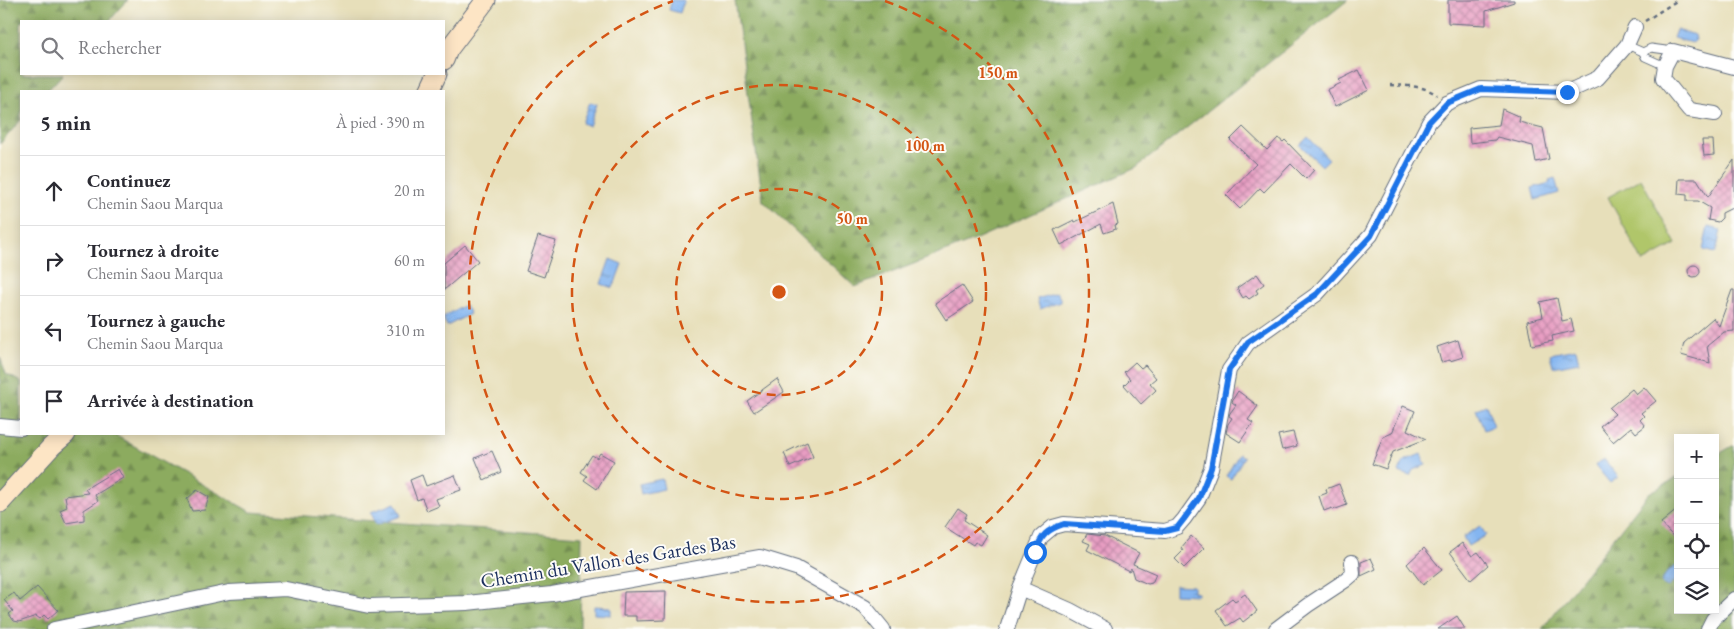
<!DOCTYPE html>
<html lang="fr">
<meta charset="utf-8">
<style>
body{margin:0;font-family:"EB Garamond",serif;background:#f7f7f7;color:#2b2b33}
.controls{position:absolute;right:15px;bottom:15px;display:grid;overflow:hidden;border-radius:0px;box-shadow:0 2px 12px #0003}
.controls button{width:45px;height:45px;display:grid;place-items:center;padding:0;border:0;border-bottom:1px solid #e1e1e2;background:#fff;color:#2b2b33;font:25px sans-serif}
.stop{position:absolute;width:15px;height:15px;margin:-11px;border:4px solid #1a73e8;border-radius:50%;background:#fff}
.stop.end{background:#1a73e8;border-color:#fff;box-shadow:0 1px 5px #0008}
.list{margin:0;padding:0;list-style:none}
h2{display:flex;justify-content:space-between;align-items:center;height:65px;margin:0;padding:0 20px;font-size:21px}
h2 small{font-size:16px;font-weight:400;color:#7c7c81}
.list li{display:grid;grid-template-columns:32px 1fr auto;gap:15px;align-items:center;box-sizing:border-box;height:70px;padding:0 20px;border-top:1px solid #e1e1e2}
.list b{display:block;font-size:19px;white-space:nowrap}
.list p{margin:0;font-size:16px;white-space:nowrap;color:#7c7c81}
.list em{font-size:16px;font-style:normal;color:#7c7c81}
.icon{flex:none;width:28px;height:28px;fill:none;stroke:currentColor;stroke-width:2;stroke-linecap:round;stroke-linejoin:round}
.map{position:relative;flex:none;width:1734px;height:629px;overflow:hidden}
.search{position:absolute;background:#fff;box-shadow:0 2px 12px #0003;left:20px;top:20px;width:425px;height:55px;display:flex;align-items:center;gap:12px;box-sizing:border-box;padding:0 18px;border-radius:0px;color:#7c7c81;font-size:19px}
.panel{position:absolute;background:#fff;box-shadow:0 2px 12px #0003;left:20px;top:90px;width:425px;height:345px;border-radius:0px}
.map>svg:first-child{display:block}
</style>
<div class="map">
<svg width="1734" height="629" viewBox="0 0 1734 629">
<defs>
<pattern id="forest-firs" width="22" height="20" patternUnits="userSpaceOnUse" patternTransform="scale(1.25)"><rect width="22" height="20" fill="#8cab5e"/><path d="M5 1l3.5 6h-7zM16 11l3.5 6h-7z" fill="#728c51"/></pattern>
<pattern id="water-ripples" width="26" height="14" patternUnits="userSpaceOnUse" patternTransform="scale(1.25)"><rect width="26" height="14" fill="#84b5f0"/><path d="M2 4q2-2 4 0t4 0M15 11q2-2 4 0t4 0" fill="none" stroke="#6b94c6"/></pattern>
<pattern id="building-cross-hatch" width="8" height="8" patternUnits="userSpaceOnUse" patternTransform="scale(1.25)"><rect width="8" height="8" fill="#e89dc2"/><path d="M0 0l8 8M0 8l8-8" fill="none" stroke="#bb80a1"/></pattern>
</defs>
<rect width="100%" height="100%" fill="#fdfcf7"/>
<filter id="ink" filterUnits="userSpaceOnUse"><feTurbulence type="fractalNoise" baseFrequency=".02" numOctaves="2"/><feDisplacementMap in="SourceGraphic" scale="10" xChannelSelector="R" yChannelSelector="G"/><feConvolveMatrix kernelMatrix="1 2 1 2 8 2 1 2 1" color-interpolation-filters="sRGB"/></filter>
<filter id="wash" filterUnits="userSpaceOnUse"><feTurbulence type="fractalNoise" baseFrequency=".0096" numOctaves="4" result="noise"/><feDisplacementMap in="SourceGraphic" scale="20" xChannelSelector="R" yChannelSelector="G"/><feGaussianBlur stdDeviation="1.12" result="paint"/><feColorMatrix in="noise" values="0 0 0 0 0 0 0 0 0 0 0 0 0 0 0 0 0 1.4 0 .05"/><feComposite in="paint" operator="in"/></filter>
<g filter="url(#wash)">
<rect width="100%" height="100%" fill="#e7dfba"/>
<polygon fill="#b0c66a" stroke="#667a64" points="1641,179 1676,244 1643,262 1608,197"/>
<g fill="url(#forest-firs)" stroke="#546d5e">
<polygon points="0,0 128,0 109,21 21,21 21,74 63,74 47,91 21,91 21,120 0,144"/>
<polygon points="735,0 1348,0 1136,168 967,243 855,287 763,201"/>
<polygon points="0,357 6,374 21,382 21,434 113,434 251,512 582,536 580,629 0,629"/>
<polygon points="1734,445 1734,629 1542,629 1649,493 1678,477 1678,610 1715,610 1715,456"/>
</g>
<g fill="url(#water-ripples)" stroke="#5072a7">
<polygon points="672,0 684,0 680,13 669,10"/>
<polygon points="1676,30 1695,35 1696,40 1692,43 1673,38"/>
<polygon points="590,102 597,104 589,126 582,123"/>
<polygon points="1308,137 1329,159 1322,166 1300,145"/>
<polygon points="1555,178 1559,193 1535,200 1532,188 1550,183 1549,180"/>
<polygon points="1708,227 1721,230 1716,253 1703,250"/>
<polygon points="610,259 622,264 613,288 601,284"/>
<polygon points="1057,293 1060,298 1060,302 1040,309 1037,299"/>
<polygon points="465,305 470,314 447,326 444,320 444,316"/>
<polygon points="1576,349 1579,362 1553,367 1550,354"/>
<polygon points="1486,405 1494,426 1484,430 1476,409"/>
<polygon points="1239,454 1244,457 1231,479 1226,476"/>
<polygon points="1421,454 1426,465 1413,470 1410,476 1399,472 1404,461"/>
<polygon points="1604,459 1618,477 1610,483 1595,465"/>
<polygon points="662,479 664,489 641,494 639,484"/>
<polygon points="395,503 401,516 376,525 371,512"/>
<polygon points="1480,526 1486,535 1468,546 1463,537"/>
<path d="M1676,566C1681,577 1675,581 1668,587L1662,584L1661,581L1668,571Z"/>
<polygon points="1175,585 1193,586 1193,592 1198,593 1198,595 1175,594"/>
<polygon points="594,606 611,607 611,615 594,614"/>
</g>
<g id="blocks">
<g fill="url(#building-cross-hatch)">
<polygon points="1448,0 1514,0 1514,2 1486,11 1486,25 1448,23"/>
<polygon points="1359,70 1369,90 1335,107 1327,90 1341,83 1339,80"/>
<polygon points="1502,109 1520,117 1519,122 1543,128 1549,159 1536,162 1533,146 1497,137 1495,140 1470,143 1469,128 1499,125"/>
<polygon points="1243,127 1267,150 1278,138 1283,142 1285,140 1314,170 1306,179 1291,164 1264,192 1260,188 1240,209 1226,195 1256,164 1230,140"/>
<polygon points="1702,140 1713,140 1714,155 1704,156"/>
<polygon points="1734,160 1734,207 1722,213 1722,218 1718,222 1708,220 1710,208 1698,201 1687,201 1687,195 1678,194 1679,179 1697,179 1708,197"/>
<polygon points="1113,204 1118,224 1115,225 1116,229 1104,233 1101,224 1061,245 1054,230 1074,220 1075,222"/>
<polygon points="538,236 556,241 544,277 526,271"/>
<polygon points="465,245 478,261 444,290 444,263"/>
<circle cx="1694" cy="271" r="6"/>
<polygon points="1257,274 1264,284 1256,290 1258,293 1249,299 1246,296 1243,298 1237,288"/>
<polygon points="962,285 973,302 946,320 935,303"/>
<polygon points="1732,290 1734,290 1734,331 1724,332 1707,346 1710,363 1681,355 1684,343 1713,318 1719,326"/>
<polygon points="1557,298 1562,321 1571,319 1574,331 1552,336 1553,341 1532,345 1527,321 1543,317 1540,302"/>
<polygon points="1458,340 1463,357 1450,361 1450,360 1441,362 1437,347"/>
<polygon points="1135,362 1141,368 1145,365 1156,378 1150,383 1156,390 1141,404 1124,385 1130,379 1124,372"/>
<polygon points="777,379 784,392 754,412 747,401"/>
<polygon points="1644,387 1656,401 1641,413 1644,416 1640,420 1645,426 1636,433 1631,427 1613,442 1600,426 1615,414 1609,408 1632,389 1636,394"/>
<polygon points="1238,391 1258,406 1248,420 1253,423 1240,442 1226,433 1228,424 1232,418 1229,416 1230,413 1236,405 1232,402 1233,399"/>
<polygon points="1403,406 1415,411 1407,430 1426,439 1393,452 1386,469 1372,464 1383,437 1392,433"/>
<polygon points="1293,432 1297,446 1282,450 1278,435"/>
<polygon points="807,442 813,457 790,467 784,453"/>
<polygon points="492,451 501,472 484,480 475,458"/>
<polygon points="600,453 614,461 597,489 584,480 587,476 581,472 592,455 597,458"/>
<polygon points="118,469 123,478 95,495 98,501 84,510 84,520 66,523 60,510 67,507 65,496 88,493 85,489"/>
<polygon points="422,475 426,486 455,475 461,490 436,499 439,506 427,511 422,498 417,500 410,480"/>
<polygon points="1339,484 1347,505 1333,510 1332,508 1324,511 1319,496 1327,493 1326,489"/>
<polygon points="197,490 209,497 205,510 192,511 187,499"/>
<polygon points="958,508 967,514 964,520 987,535 981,545 975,542 973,545 945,527"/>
<polygon points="1678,509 1678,542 1661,523"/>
<polygon points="1087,534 1105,536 1139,553 1133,564 1156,574 1152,583 1148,584 1134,578 1131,568 1129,571 1087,550 1090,544 1083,541"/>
<polygon points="1191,536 1204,548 1184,568 1175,559 1183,551 1181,548"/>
<polygon points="1462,543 1472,556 1478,552 1488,565 1471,580 1450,552"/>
<polygon points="1424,548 1442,570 1423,585 1407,564"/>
<polygon points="1371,558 1376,569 1361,576 1361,562"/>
<polygon points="37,587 58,610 48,619 44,615 40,619 36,616 19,622 14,621 9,614 13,611 4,600 14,593 20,601"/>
<polygon points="666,591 665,620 636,621 636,616 623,616 624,592"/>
<polygon points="1245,594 1257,611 1243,622 1240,618 1227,626 1216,610 1232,598 1235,601"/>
<polygon points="1457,616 1465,629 1438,629"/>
</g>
</g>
</g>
<g filter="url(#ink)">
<use href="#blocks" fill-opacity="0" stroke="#626d7e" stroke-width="1"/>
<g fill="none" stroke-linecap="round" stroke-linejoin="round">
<defs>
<g id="lane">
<polyline points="1627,45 1643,52 1651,48 1673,51"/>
<polyline points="1643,52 1645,57 1665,66"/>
</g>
<g id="street">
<polyline points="1715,114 1689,110 1663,78 1665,66 1673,51 1734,67"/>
<polyline points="0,426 21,428"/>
<polyline points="1020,588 1041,537 1053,527 1064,524 1165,531 1177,527 1184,519 1199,498 1211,468 1229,370 1248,343 1317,294 1371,235 1429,122 1447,103 1481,89 1567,92 1598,78 1627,45 1635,27"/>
<polyline points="54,629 229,592 286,589 369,606 467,603 552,594 760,557 796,568 865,607 883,629"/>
<polyline points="1007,629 1020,588 1070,610 1105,629"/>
<polyline points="1276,629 1308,605 1346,580 1353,574 1352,562"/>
<polyline points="1708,629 1713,619 1734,599"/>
</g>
<g id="secondary">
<polyline points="444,60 448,50 486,0"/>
<polyline points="429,91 437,74"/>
<polyline points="0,503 52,446 66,434"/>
</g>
</defs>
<use href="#lane" stroke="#626d7e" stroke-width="9"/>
<use href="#street" stroke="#626d7e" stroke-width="16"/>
<use href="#secondary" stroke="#626d7e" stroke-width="21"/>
<g stroke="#626d7e" stroke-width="2.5" stroke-dasharray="4 4" stroke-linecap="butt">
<polyline points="1645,21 1678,0"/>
<path d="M1390,85C1406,86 1424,85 1437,95"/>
</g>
<use href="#lane" stroke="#fff" stroke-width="7"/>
<use href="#street" stroke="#fff" stroke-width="14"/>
<use href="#secondary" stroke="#fde5c5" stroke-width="19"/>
</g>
</g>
<g fill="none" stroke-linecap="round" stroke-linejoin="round" filter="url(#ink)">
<path stroke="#1a73e8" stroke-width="6" d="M1035,552C1042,535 1046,530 1064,524L1165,531L1177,528L1184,519L1199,498L1211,468L1229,370L1248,342L1317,294L1371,236L1429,122L1447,103L1481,89L1567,92"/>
</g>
<g fill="none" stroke="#d45514" stroke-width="2.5" stroke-dasharray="9 6">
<circle cx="779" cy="292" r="103"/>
<circle cx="779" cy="292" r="207"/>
<path d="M885 1A310 310 0 1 1 673 1"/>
</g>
<g text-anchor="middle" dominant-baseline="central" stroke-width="4" stroke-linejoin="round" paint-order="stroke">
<g font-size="20" fill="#1b2f5e" stroke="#fdfcf7">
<text transform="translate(608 561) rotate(-9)">Chemin du Vallon des Gardes Bas</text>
</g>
</g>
<circle cx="779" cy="292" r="8" fill="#d45514" stroke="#fdfcf7" stroke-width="2.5"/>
<g font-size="15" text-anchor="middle" font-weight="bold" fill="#d45514" stroke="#fdfcf7" stroke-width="4" stroke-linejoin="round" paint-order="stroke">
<text x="998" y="78">150 m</text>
<text x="925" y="151">100 m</text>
<text x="852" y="224">50 m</text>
</g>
</svg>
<div class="controls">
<button>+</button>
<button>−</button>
<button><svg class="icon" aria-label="locate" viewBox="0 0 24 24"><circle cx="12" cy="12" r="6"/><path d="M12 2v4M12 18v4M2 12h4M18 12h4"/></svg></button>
<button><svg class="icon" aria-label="layers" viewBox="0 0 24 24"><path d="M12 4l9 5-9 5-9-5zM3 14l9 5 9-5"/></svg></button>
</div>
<div class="stop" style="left:1035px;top:552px"></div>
<div class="stop end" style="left:1567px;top:92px"></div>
<div class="search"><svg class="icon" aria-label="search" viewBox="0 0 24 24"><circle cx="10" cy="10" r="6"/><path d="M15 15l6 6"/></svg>Rechercher</div>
<section class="panel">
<h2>5 min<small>À pied · 390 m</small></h2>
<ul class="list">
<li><svg class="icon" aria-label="ahead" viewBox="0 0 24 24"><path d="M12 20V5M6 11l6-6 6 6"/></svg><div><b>Continuez</b><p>Chemin Saou Marqua</p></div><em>20 m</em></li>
<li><svg class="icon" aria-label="right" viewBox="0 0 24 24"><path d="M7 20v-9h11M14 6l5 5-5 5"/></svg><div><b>Tournez à droite</b><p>Chemin Saou Marqua</p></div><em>60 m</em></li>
<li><svg class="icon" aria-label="left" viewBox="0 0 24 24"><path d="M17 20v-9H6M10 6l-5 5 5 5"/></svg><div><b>Tournez à gauche</b><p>Chemin Saou Marqua</p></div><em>310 m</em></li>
<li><svg class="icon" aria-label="arrive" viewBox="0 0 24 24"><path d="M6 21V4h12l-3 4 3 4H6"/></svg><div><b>Arrivée à destination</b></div></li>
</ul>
</section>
</div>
